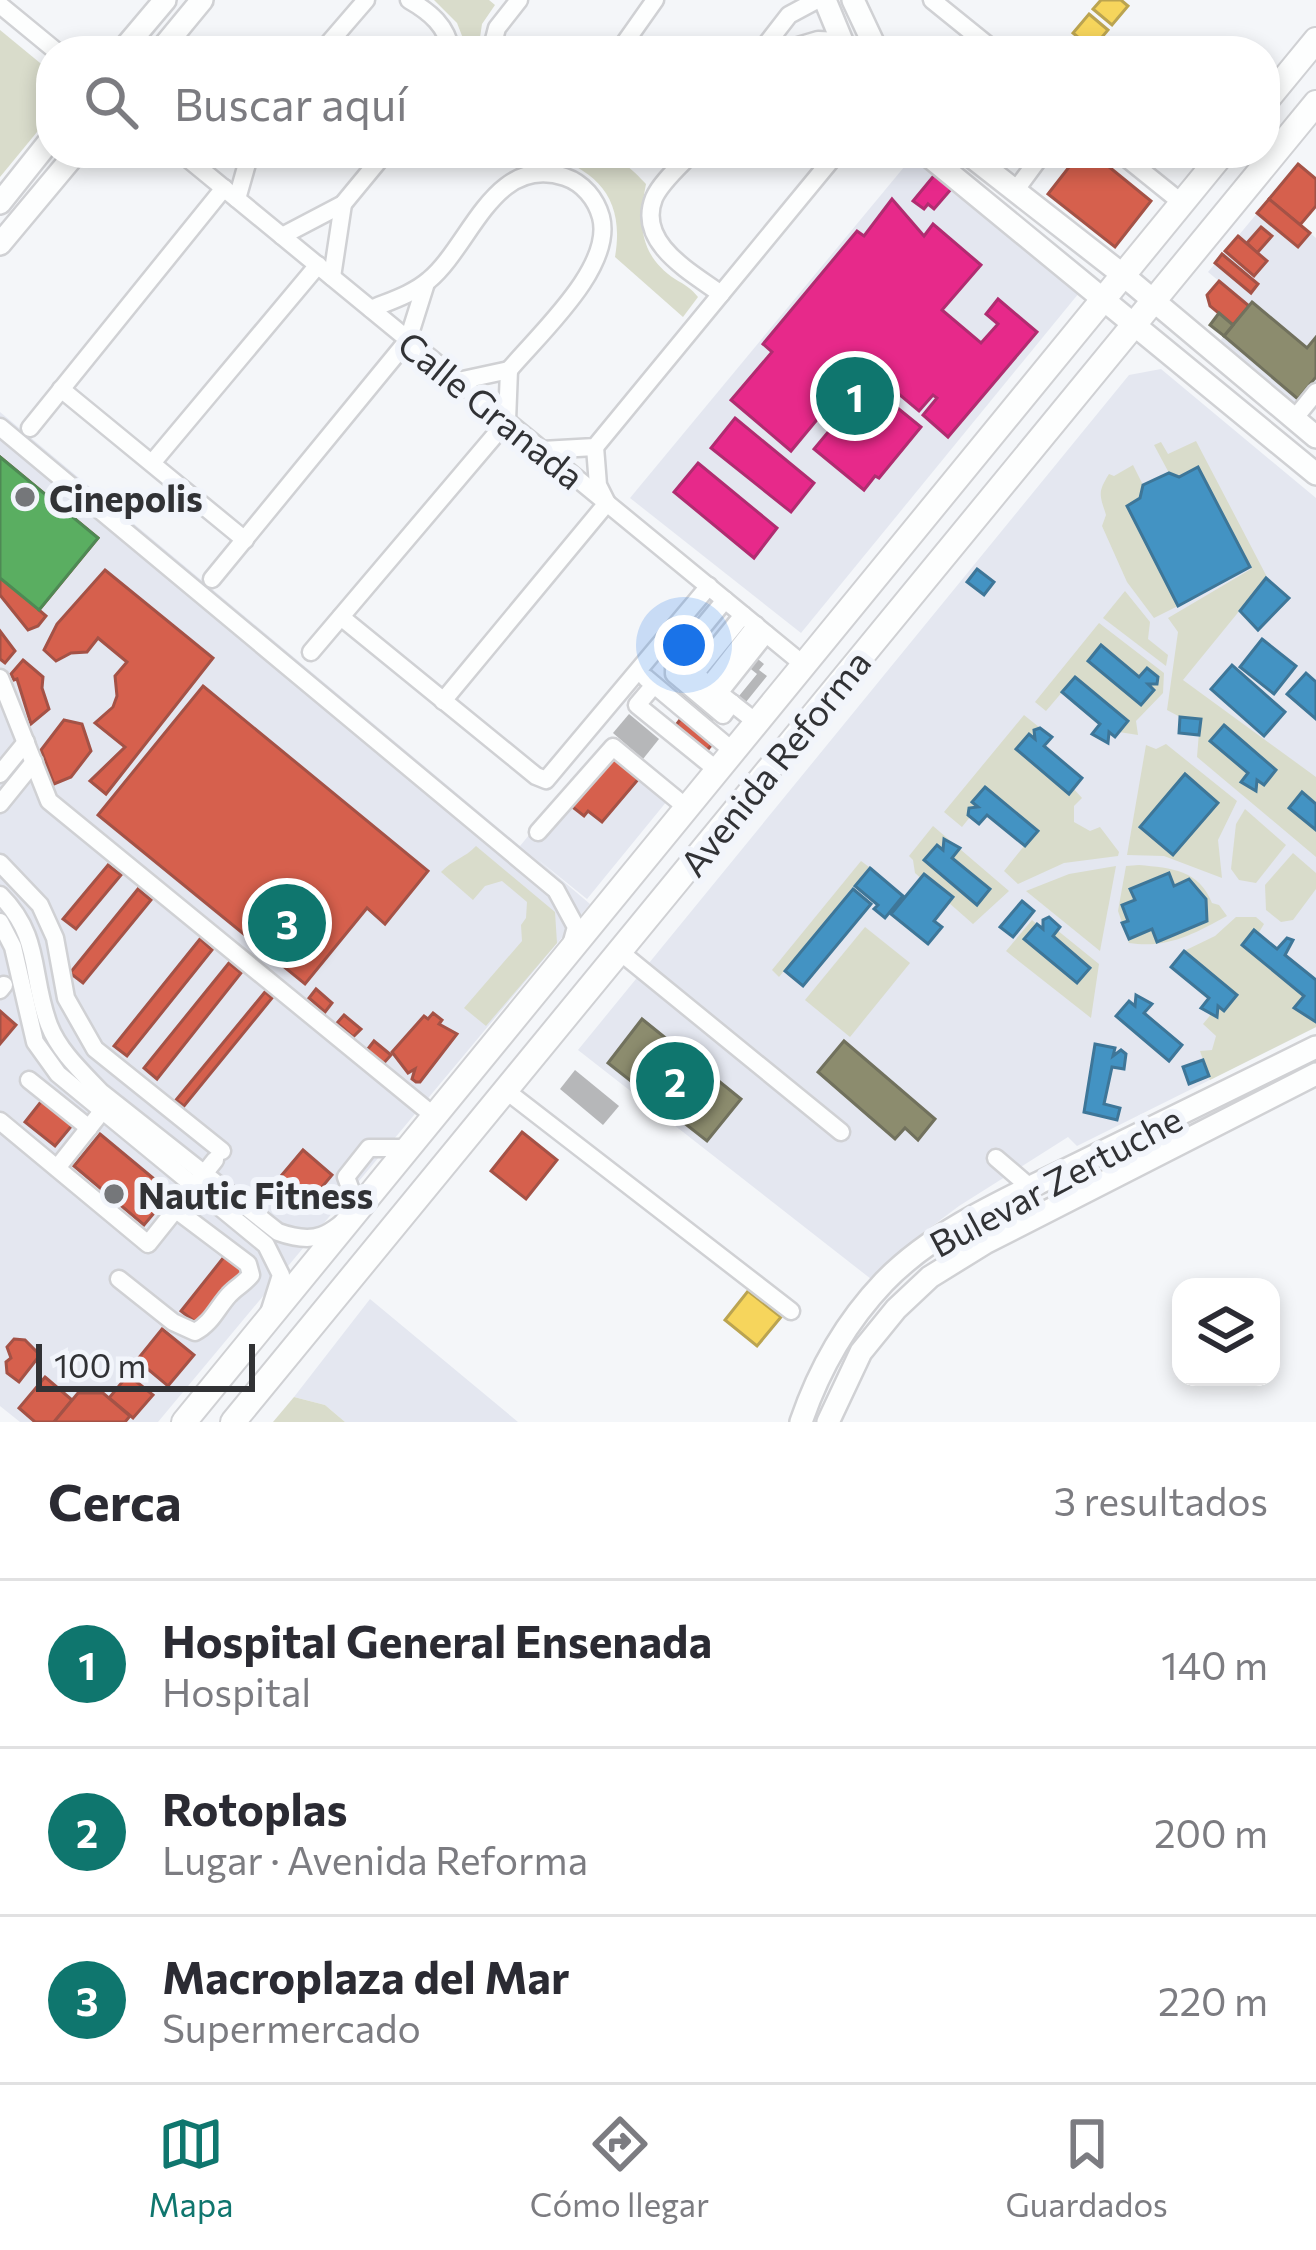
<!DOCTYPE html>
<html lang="es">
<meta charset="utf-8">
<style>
body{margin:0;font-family:Commissioner,sans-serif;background:#f2f2f3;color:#2b2b33}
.controls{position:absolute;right:36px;bottom:36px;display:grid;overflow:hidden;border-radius:24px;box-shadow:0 6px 18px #0003}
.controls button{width:108px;height:108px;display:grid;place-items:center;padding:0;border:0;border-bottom:3px solid #e1e1e2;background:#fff;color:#2b2b33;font:60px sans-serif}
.scale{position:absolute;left:36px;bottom:30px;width:219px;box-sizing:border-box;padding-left:12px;border:6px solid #313235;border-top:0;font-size:33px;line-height:42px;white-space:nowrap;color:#313235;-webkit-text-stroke:9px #f2f5fb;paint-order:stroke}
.you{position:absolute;left:684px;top:645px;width:42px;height:42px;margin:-30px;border:9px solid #fff;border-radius:50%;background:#1a73e8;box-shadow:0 0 0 18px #1a73e833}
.badge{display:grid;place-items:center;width:78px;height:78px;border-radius:50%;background:#0f766e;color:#fff;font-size:39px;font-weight:700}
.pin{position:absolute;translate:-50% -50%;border:6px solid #fff;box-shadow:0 3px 12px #0006}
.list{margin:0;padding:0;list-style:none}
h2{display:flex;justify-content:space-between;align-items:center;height:156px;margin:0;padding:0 48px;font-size:51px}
h2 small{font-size:39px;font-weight:400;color:#7c7c81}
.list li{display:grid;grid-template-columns:78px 1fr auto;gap:36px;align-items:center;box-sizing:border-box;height:168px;padding:0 48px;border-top:3px solid #e1e1e2}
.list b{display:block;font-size:45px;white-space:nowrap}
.list p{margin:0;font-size:39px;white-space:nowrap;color:#7c7c81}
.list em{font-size:39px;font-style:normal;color:#7c7c81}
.icon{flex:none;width:66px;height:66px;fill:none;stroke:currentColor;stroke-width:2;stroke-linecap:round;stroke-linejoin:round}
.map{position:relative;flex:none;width:1316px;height:1422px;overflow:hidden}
.search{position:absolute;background:#fff;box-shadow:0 6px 18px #0003;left:36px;right:36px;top:36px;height:132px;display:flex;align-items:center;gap:30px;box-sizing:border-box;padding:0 42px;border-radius:48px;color:#7c7c81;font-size:45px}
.sheet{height:660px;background:#fff}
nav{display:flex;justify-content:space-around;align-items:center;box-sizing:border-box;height:168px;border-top:3px solid #e1e1e2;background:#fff;font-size:33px;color:#7c7c81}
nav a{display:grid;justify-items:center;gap:6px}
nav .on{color:#0f766e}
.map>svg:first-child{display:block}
</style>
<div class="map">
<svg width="1316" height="1422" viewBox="0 0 1316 1422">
<rect width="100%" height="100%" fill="#f4f6f9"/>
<g fill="#e4e7f0">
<polygon points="914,155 1079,293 801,633 630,498"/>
<polygon points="1269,199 1316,238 1316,409 1309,417 1219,342 1249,306 1208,272"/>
<polygon points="1161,369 1316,498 1316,1027 1077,1146 1068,1137 959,1206 911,1242 871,1279 578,1050 1129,375"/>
<polygon points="0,412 520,846 611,736 676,790 587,899 536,858 590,904 158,1422 20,1422 0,1406"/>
<polygon points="370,1299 518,1422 345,1422 325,1405 294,1397"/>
</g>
<g fill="#d9dccb">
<polygon points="434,0 489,0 495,5 482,24 478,51 468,51 457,23"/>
<polygon points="0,30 51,72 51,115 0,177"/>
<path d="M546,153C596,153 610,144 646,184C638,223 639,255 675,279C685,285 691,288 698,297L683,317L615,257C625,198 598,172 546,153Z"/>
<polygon points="1196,441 1267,577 1183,680 1316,777 1316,857 1197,757 1200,720 1180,717 1167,710 1178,632 1168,618 1251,569 1199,468 1179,477 1169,473 1154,445 1161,442 1168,454"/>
<path d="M1133,465L1143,485L1140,498L1127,506L1178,606L1154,618L1127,582L1102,526L1106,515C1100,495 1097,493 1109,474L1114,476Z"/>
<polygon points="1125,591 1150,622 1148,639 1168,655 1166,666 1103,618"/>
<polygon points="1099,623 1164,673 1163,693 1136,721 1138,735 1119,732 1127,721 1075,677 1046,711 1035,702"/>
<polygon points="1024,715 1039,727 1035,739 1028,734 1016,750 1068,793 1073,788 1082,798 1074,806 1074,822 1090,831 1100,827 1119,852 1118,856 1064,863 1018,884 1004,871 1024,846 988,815 979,824 970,817 962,827 944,812"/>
<polygon points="1166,744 1237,801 1218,840 1222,878 1164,856 1127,855 1146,745 1156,749"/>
<polygon points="1245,809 1286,845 1256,883 1239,880 1231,869 1236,824"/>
<polygon points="933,826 1009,891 973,924 915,873 913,860 909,856"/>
<path d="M476,846L555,912L557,943L486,1026L464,1008L522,941L521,925L526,918L527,902L502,881L485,886L473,900L441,872C452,860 465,858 476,846Z"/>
<polygon points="1293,853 1316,873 1316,889 1293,920 1281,922 1266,910 1265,885"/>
<polygon points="861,861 869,867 779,977 772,970"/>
<path d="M1139,865C1172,868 1199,870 1212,903L1219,905L1227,916C1194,934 1167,949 1129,943L1118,911L1126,866Z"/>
<polygon points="1116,866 1100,951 1026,891 1069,874"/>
<polygon points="1236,917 1256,917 1264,924 1258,934 1316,980 1316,1027 1210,1080 1200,1051 1212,1050 1216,1036 1203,1024 1218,1006 1184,951 1215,936"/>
<polygon points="1032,920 1043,929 1057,930 1099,964 1091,1018 1006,951"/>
<polygon points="865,927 910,963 850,1037 805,1000"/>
<polygon points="294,1397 325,1405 345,1422 273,1422"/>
</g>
<g fill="#f6d55c" stroke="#bba450" stroke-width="3">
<polygon points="1101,0 1121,0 1128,6 1112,25 1093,9"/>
<polygon points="1089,14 1108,30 1092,49 1073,33"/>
<polygon points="748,1291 781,1317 757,1346 725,1320"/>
</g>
<g fill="#d6604d" stroke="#a45246" stroke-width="3">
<polygon points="1080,153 1092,153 1151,201 1115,247 1048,194"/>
<polygon points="1298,164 1316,179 1316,206 1300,225 1269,199"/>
<polygon points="1269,199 1310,233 1298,247 1257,213"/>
<polygon points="1261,227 1272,236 1257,253 1247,243"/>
<polygon points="1238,236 1267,261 1254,276 1225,251"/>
<polygon points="1222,254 1258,284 1251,293 1215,263"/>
<polygon points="1219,281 1249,306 1233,325 1210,306 1207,295"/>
<polygon points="0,457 98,538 39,610 46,616 38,626 28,630 0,595"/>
<polygon points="105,570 213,658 106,794 90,781 125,747 95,723 113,707 117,696 115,676 127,662 98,638 87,652 71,653 56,661 44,650 57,624"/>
<polygon points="0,631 15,651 5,663 0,659"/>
<polygon points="23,660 43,677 42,688 49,709 31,724 17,679 14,680 11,674"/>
<polygon points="203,686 428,871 385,924 367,908 305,984 98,815"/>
<polygon points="683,716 714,742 703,755 673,729"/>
<polygon points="64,720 82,724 91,751 71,777 54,784 41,750"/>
<polygon points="613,753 641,776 602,822 588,811 584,816 570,805"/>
<polygon points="108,865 121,875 76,929 63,919"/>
<polygon points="138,889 151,900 83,983 70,973"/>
<polygon points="200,939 212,950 127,1056 114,1046"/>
<polygon points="229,963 241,973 157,1079 144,1068"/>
<polygon points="316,989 332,1003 325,1012 309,998"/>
<polygon points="265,992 272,998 184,1106 176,1100"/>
<polygon points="0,1011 16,1025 0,1044"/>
<polygon points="433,1013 442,1020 439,1024 457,1034 420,1082 416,1082 412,1079 415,1069 408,1073 392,1052 424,1016 428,1019"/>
<polygon points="344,1015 361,1029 353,1037 337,1023"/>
<polygon points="374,1041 391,1055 383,1064 367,1050"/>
<polygon points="44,1098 74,1123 55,1146 25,1122"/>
<polygon points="522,1132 557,1160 526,1199 491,1171"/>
<polygon points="100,1134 171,1193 144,1225 74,1166"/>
<polygon points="303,1150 332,1175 308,1204 302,1198 289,1212 265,1195"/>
<polygon points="228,1252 246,1267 200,1326 181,1311"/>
<polygon points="162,1329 194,1355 168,1386 137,1360"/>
<polygon points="14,1339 25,1340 40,1355 19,1382 7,1373 6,1362 11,1358 7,1347"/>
<polygon points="128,1375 153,1395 133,1418 109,1398"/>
<polygon points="45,1377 72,1400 54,1422 35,1422 19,1408"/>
<polygon points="78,1393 103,1393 130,1416 125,1422 54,1422"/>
</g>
<g fill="#4393c3" stroke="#3e7698" stroke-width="3">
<polygon points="1198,467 1250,567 1178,606 1127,506 1140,498 1143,485 1169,473 1179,477"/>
<polygon points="977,569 994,582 984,595 967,582"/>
<polygon points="1266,578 1289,598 1258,630 1240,611"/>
<polygon points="1262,639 1296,666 1274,694 1240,667"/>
<polygon points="1101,645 1139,677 1147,668 1158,677 1157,684 1148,684 1154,690 1141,705 1088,661"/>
<polygon points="1232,665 1285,712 1264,736 1211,689"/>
<polygon points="1306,673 1316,682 1316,719 1287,694"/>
<polygon points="1075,677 1128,721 1115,737 1109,732 1108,743 1092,734 1100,724 1062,692"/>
<polygon points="1180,717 1201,719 1199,735 1179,733"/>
<polygon points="1224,725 1276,770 1264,785 1257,780 1256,791 1241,782 1248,773 1210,741"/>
<polygon points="1040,728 1052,737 1044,746 1082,778 1069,794 1016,749 1029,734 1035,739 1034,730"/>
<polygon points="1185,774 1218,803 1173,855 1140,827"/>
<polygon points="985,787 1038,831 1025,846 987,815 979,824 968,815 969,808 978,807 972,802"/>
<polygon points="1302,792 1316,804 1316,830 1289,808"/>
<polygon points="944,839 960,848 952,858 990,889 977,905 924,860 937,845 943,850"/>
<polygon points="870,868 903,896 885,918 874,909 878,905 855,886"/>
<polygon points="1169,873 1174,886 1189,879 1206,899 1207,921 1157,942 1152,929 1129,939 1122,923 1128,921 1122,905 1135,900 1130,889"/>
<polygon points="924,874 953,897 934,921 942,927 928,944 891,914"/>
<polygon points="853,889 871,904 803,986 785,971"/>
<polygon points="1022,901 1034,911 1013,937 1000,927"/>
<polygon points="1049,917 1060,927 1053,936 1090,968 1077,983 1024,939 1037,924 1043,929 1043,920"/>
<polygon points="1254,930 1277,949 1287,938 1293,940 1285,955 1316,980 1316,1022 1294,1008 1304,996 1242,945"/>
<polygon points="1184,951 1237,995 1224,1011 1218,1006 1217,1017 1201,1008 1209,998 1171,967"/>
<polygon points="1136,995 1152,1004 1144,1013 1182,1045 1169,1061 1116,1016 1129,1001 1135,1006"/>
<polygon points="1095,1044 1115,1048 1113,1056 1121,1050 1126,1054 1124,1069 1112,1067 1104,1104 1120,1108 1117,1120 1084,1112"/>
<polygon points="1203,1060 1209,1076 1189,1084 1183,1067"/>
</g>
<g fill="#e7298a" stroke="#b02c70" stroke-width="3">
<polygon points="936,173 953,187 934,209 928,204 924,209 913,201"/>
<polygon points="892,199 924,236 933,224 981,265 942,310 981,343 998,324 986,314 998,299 1037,332 948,437 923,415 937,398 933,395 919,411 863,364 791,451 731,400 772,352 763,344 857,231 864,236"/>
<polygon points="868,384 921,427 879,478 875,476 864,490 814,449"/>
<polygon points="735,418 814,483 791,512 711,448"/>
<polygon points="698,463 777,528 754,558 674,492"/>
</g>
<polygon fill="#5aae61" stroke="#4e8954" stroke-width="3" points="0,457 98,538 39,610 0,578"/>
<g fill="#8c8c6e" stroke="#71715d" stroke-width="3">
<polygon points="1252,302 1307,348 1316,337 1316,377 1298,399 1224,336"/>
<polygon points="1219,313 1233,325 1224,336 1210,325"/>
<polygon points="642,1019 741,1099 707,1141 608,1063"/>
<polygon points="844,1041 935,1119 918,1140 905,1128 895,1139 818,1072"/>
</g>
<g fill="#b6b7b9">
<polygon points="723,631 764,664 759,670 767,676 746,702 739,696 757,674 716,641"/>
<polygon points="706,634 714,640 686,671 727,704 712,722 678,694 683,688 670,677"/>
<polygon points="629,714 659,739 643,759 613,733"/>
<polygon points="575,1070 619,1106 603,1125 560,1089"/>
</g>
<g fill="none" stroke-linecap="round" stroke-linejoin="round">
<defs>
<g id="minor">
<path d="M409,0C430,12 447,26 451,51"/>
<polyline points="932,0 995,51"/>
<polyline points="0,5 56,51"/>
<polyline points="322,51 366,0"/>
<polyline points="491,51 497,28 519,0"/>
<polyline points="619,51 655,0"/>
<polyline points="761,51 789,15 817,0"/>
<polyline points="781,51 818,40 841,41"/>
<polyline points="181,153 804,665"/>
<path d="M692,153C680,166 661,182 654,198C636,243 691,272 721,294"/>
<polyline points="1120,153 1182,203"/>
<polyline points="1015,191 1043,153"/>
<polyline points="237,199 250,153"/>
<polyline points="282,236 343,204 385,153"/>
<polyline points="332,277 343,204"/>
<path d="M371,309C390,301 413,294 429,280C471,245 494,153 565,177C583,183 596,199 601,217C614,267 540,333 509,370"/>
<polyline points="458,381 509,370"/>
<polyline points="61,389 245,540"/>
<polyline points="1294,419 1316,392"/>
<polyline points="0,427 556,890 576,927 571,945"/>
<polyline points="30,428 224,188"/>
<polyline points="542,450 595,447 837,153"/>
<polyline points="152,463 318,265"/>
<polyline points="212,579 408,340 426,283"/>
<polyline points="725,600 674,662 674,674 723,715 732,703"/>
<polyline points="743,615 695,674 756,722"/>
<polyline points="341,617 536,776 546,780 709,586"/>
<polyline points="311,652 507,421 509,370"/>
<polyline points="0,678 49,801 434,1116"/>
<polyline points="646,678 733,751"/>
<polyline points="654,685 637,705 717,770"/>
<polyline points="709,685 756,625"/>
<polyline points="719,693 766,634"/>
<polyline points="443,701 607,503 598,485 595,447"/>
<polyline points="0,774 26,742"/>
<polyline points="0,804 34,762"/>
<polyline points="538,832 613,747 686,807"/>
<polyline points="0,863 40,905 55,938 66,998 95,1049 222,1151"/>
<path d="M0,895C42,937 30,975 49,1025C59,1051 82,1072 101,1092L278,1232C317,1246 329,1235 358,1209L346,1177L369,1148H408"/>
<polyline points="0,922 13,947 35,1042 58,1074 266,1245 281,1275 269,1313"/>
<polyline points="619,951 841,1132"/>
<polyline points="0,990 4,985"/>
<polyline points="29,1080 89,1128"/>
<polyline points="504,1089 791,1311"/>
<polyline points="0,1121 148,1244 215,1160"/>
<polyline points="996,1158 1031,1188"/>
<polyline points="57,1168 107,1105"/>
<path d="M119,1279L173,1322L195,1332C212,1323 217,1308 229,1295C236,1287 244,1284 251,1275L248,1264L175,1209"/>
</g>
<g id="major">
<polyline points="825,0 846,51"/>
<polyline points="853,0 877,51"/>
<polyline points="122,51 165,0"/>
<polyline points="160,51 202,0"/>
<polyline points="925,153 1316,474"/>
<polyline points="967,153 1123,275 1316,437"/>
<polyline points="0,203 51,139"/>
<polyline points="0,244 76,153"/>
<path d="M801,1422C819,1369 845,1323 884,1282C935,1229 1013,1196 1078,1164C1158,1125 1237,1086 1316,1047"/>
<polyline points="828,1422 861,1352 896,1309 930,1277 985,1243 1316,1074"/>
</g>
<g id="highway">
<polyline points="1265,102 1316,40"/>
<polyline points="184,1422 1223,153"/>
<polyline points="233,1422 1316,103"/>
</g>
</defs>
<use href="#minor" stroke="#d0d1d4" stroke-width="21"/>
<use href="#major" stroke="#d0d1d4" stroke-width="26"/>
<use href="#highway" stroke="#d0d1d4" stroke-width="28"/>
<use href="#minor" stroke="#fdfefe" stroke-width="16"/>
<use href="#major" stroke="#fdfefe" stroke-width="21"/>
<use href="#highway" stroke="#fdfefe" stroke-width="24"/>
</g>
<g fill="#75777a" stroke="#f2f5fb" stroke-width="4.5">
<circle cx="25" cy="497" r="12"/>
<circle cx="114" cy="1194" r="12"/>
</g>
<g text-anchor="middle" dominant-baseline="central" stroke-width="12" stroke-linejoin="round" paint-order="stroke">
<g font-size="36" fill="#313235" stroke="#f2f5fb">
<text transform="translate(492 409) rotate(39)">Calle Granada</text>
<text transform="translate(774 762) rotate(-51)">Avenida Reforma</text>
<text transform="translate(1055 1180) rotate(-28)">Bulevar Zertuche</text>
</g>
<g font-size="36" font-weight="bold" fill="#313235" stroke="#f2f5fb" text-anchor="start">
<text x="49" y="497">Cinepolis</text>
<text x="138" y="1194">Nautic Fitness</text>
</g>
</g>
</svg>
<div class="controls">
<button><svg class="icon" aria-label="layers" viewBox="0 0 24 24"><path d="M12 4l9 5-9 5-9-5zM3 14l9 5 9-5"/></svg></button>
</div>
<div class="scale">100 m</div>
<div class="you"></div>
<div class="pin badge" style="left:855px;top:396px">1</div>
<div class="pin badge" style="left:675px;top:1081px">2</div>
<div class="pin badge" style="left:287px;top:923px">3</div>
<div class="search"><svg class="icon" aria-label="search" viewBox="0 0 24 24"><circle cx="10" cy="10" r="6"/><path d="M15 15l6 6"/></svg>Buscar aquí</div>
</div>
<section class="sheet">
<h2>Cerca<small>3 resultados</small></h2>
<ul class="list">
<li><span class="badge">1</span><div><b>Hospital General Ensenada</b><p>Hospital</p></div><em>140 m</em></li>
<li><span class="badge">2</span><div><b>Rotoplas</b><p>Lugar · Avenida Reforma</p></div><em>200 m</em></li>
<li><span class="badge">3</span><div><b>Macroplaza del Mar</b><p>Supermercado</p></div><em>220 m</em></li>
</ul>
</section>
<nav>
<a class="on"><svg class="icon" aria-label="map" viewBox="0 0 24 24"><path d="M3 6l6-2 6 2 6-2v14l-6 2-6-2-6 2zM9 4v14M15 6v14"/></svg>Mapa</a>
<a><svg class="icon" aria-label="directions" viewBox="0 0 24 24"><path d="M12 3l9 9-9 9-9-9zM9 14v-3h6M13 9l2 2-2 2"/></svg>Cómo llegar</a>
<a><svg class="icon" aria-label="saved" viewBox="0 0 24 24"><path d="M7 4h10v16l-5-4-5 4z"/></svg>Guardados</a>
</nav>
